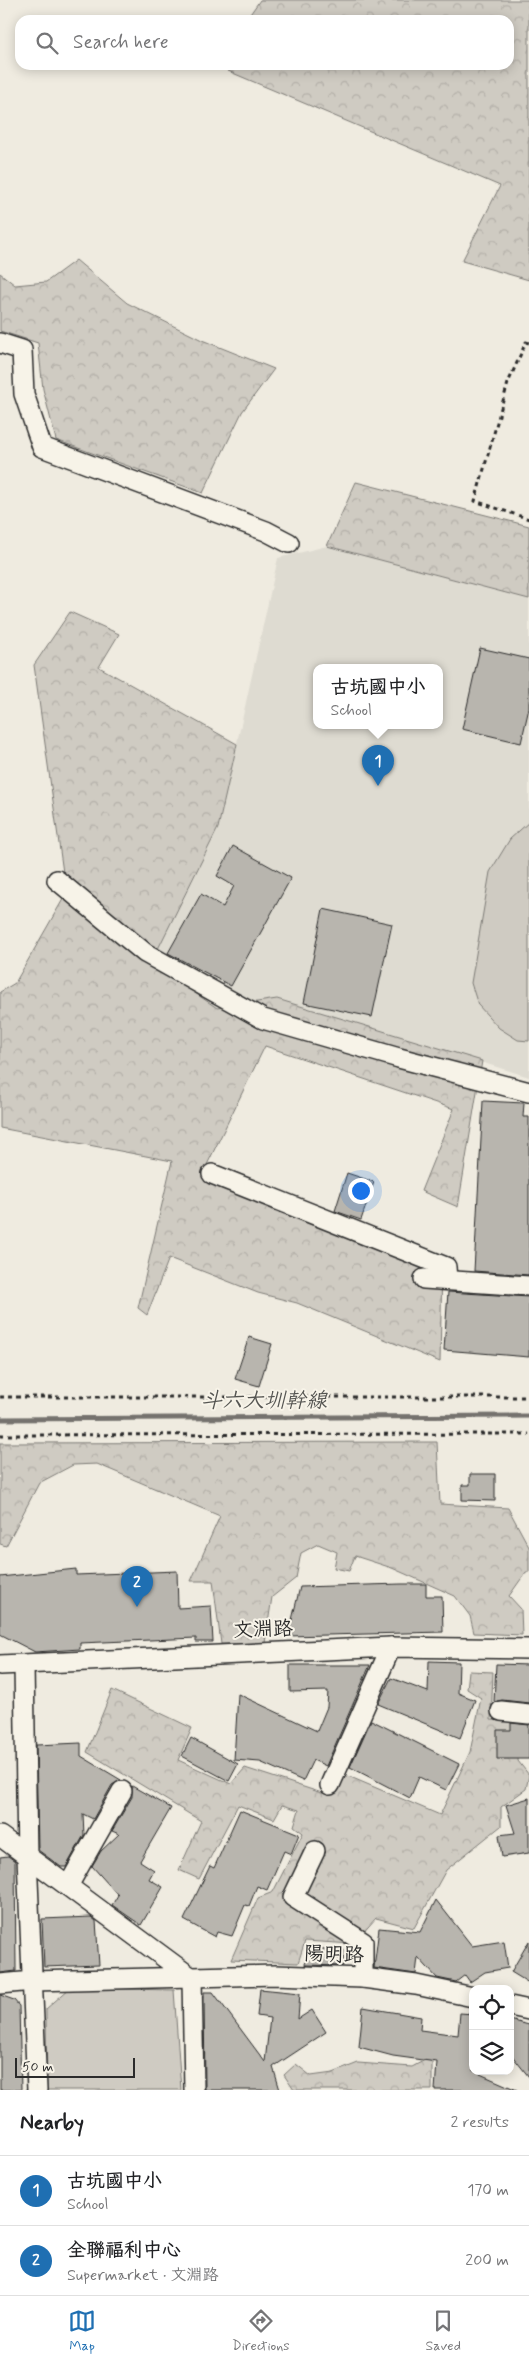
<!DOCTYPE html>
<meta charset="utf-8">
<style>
body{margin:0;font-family:Mynerve,"LXGW WenKai TC",sans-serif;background:#f2f2f2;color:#202124}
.controls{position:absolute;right:15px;bottom:15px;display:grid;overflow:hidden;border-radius:10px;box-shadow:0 2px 12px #0003}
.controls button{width:45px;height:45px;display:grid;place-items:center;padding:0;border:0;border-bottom:1px solid #e0e0e0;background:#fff;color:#202124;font:25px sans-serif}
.scale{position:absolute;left:15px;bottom:12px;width:120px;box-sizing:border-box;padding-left:5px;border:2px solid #2b2b2b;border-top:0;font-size:14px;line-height:18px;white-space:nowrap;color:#2b2b2b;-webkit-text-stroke:4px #f7f3e8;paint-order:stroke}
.you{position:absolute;left:360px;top:1190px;width:18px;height:18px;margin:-12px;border:4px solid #fff;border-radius:50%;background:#1a73e8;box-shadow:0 0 0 8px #1a73e833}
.badge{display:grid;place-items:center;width:32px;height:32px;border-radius:50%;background:#1f6fb2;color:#fff;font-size:16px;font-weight:700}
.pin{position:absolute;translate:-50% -41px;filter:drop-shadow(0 1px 2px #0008)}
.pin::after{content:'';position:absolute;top:26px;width:18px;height:15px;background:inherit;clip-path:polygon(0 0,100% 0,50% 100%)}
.popup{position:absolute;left:313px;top:664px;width:130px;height:65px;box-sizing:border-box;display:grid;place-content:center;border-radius:10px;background:#fff;filter:drop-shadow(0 1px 4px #0005);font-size:16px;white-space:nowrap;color:#757577}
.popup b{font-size:19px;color:#202124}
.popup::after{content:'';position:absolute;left:50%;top:100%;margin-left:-10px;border:10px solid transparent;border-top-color:#fff}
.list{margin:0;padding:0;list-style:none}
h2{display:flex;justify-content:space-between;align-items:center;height:65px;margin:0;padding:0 20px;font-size:21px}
h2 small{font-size:16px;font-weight:400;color:#757577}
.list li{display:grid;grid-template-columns:32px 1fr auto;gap:15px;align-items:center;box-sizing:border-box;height:70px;padding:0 20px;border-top:1px solid #e0e0e0}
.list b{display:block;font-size:19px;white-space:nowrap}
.list p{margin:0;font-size:16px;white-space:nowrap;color:#757577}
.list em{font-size:16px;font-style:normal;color:#757577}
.icon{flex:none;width:28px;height:28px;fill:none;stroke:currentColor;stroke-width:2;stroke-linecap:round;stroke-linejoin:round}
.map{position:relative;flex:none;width:529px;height:2090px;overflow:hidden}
.search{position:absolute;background:#fff;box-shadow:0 2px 12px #0003;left:15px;right:15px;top:15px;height:55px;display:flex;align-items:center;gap:12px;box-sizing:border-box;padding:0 18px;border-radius:15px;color:#757577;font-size:19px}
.sheet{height:205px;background:#fff}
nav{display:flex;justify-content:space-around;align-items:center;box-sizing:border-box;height:70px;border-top:1px solid #e0e0e0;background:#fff;font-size:14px;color:#757577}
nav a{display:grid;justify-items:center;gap:2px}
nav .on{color:#1f6fb2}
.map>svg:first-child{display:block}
</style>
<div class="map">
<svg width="529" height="2090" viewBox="0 0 529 2090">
<defs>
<pattern id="forest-crowns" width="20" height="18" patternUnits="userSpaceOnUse" patternTransform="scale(1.25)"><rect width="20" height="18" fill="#cfcbc2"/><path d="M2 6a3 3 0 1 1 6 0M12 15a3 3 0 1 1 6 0" fill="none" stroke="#b2aea7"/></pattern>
</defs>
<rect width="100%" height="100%" fill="#efebe0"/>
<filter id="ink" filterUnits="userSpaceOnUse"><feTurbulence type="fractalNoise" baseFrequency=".02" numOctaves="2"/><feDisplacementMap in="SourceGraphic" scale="10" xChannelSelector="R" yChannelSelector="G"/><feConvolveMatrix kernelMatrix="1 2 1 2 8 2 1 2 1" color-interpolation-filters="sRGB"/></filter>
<g filter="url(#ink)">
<path fill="#dedbd1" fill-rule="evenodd" d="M327,546L529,599V1077L278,999L217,1008L151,963L218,828L278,558ZM317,667H439V725H317Z"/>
<g fill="#cfcbc2" stroke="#7d7b76">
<polygon points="529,822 529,1041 518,1040 499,1028 478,1005 471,983 490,872 510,839"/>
<polygon points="70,1988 174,1990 181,2090 47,2090 46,2009"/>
</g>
<g fill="url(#forest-crowns)" stroke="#7d7b76">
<polygon points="260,0 529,0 529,280 462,261 500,186 228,71 230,65 509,65 509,20 246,20"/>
<polygon points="76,260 127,303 202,340 274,369 242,412 203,493 56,440 43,389 38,343 0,331 0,273 15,285 46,282"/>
<polygon points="356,482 529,526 529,599 327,546"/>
<polygon points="70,612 119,634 99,667 237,744 218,828 151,963 217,1008 277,999 482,1061 458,1207 421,1191 454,1109 265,1046 203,1173 442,1266 440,1362 297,1303 258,1293 169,1258 147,1315 138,1308 172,1161 0,1128 0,992 15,983 66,894 34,665"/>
<polygon points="437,1442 440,1504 508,1508 529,1547 529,1572 526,1572 509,1596 521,1609 522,1635 474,1633 470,1616 455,1596 392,1568 355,1556 349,1571 334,1568 337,1552 318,1544 301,1553 296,1578 272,1597 265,1643 221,1644 213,1581 191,1581 220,1516 97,1464 73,1465 39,1483 6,1546 0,1544 0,1443"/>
<polygon points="469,1671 493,1672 491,1720 521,1721 518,1761 529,1775 526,1789 501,1807 501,1826 446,1870 414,1928 376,1918 353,1944 305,1941 298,1963 231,1960 258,1898 273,1892 303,1833 294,1826 299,1810 282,1805 274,1819 238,1805 199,1879 179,1870 201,1821 87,1752 112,1690 192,1728 178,1760 231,1784 245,1768 325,1794 348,1776 440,1815 470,1752 481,1698 467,1689"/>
<polygon points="425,2060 432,2061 432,2090 294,2090 284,2075 296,2064 311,2076 333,2073 358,2063 412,2067"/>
</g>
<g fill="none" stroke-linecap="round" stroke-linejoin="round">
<polyline stroke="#74726e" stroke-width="5" points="0,1419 529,1416"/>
</g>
<g fill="#b8b5ae" stroke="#2b2b2b">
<polygon points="480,648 529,659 529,708 521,743 462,729"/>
<polygon points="233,846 291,878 231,986 168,953 201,894 223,907 234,886 217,876"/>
<polygon points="323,909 392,924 372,1017 304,1003"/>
<polygon points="483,1101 524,1103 523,1117 529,1117 529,1275 474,1271"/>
<polygon points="347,1173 374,1182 361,1220 335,1211"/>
<polygon points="448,1292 529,1297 529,1357 444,1350"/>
<polygon points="249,1337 272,1344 259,1386 235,1379"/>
<polygon points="470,1474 495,1474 495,1501 462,1500 462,1485 470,1485"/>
<polygon points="76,1569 76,1575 177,1571 178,1608 211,1606 213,1642 196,1642 196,1638 80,1643 80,1649 35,1652 0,1634 0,1577"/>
<polygon points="401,1584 426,1584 426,1596 442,1596 443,1632 288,1636 300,1587"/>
<polygon points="429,1661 459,1662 458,1693 475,1700 460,1738 378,1704 391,1678 428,1692"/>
<polygon points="496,1664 529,1665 529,1703 502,1700 494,1702"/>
<polygon points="290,1665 370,1665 326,1766 313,1760 303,1781 260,1762 234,1760 238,1694 317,1731 327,1707 328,1691 290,1692"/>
<polygon points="371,1720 459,1764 446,1790 419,1777 410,1798 350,1767"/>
<polygon points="511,1723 529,1725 529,1759 497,1759 497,1730 511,1730"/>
<polygon points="191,1738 238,1764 229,1781 182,1756"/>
<polygon points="81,1743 81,1756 121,1780 112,1785 93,1819 83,1814 84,1835 66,1867 61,1867 38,1850 36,1745"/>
<polygon points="132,1786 171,1808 140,1861 154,1870 149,1879 163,1887 141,1925 112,1905 118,1895 92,1866 101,1851 119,1834 112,1831 132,1797"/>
<polygon points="529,1798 529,1853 502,1857 499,1835 515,1833 506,1805"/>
<polygon points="240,1810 299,1834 291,1854 284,1851 267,1890 257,1886 249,1906 245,1905 232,1936 217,1932 215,1937 184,1920 210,1866 214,1868"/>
<polygon points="8,1856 15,1861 16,1971 0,1973 0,1857"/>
<polygon points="436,1900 472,1946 504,1941 508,1968 485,1972 470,1982 465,1975 456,1982 437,1978 418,1957 416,1974 374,1968 379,1928 420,1932"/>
<polygon points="91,1917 96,1921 99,1965 44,1967 42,1919"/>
<polygon points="529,1941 529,1983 511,1972"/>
<polygon points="307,1948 344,1950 343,1966 305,1965"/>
<polygon points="260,1989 300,1993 298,2019 312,2010 326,2032 273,2067 280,2090 205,2090 204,1992 213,1992 265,2062 270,2018 257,2016"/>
<polygon points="0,1995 14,2000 19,2006 21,2090 0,2090"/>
<polygon points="363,2007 421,2017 420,2030 458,2035 460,2013 473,2014 473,2071 480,2071 480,2074 517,2090 435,2090 437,2062 393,2056 359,2047"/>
<polygon points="510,2020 529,2025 529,2077 510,2053"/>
</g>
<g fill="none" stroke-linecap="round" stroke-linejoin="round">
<defs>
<g id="minor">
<polyline points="0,343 22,350 24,394 42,447 266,531 289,543"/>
<polyline points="57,880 145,953 263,1019 399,1058 529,1092"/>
<polyline points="212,1174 446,1267 447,1280"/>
<polyline points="424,1279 529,1286"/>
<polyline points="0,1665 391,1647 529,1649"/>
<polyline points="24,1665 27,1857 37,2090"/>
<polyline points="501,1711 529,1714"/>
<polyline points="330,1785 391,1647"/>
<polyline points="0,1836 192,1978 194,2090"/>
<polyline points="315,1851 293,1897 363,1942 363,1978"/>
<polyline points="68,1886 122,1791"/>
<polyline points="0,1984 33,1981 275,1975 363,1978 416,1985 473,1997"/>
<polyline points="510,2006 529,2010"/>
</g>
</defs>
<use href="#minor" stroke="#2b2b2b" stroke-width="22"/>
<g stroke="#2b2b2b" stroke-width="3" stroke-dasharray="4 4" stroke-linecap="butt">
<polyline points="529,343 526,342 508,383 475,501 529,519"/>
<polyline points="0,1397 529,1397"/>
<polyline points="0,1435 529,1434"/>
</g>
<use href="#minor" stroke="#f7f3e8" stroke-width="19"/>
</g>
</g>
<g text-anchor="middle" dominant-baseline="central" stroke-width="4" stroke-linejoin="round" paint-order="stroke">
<g font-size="20" fill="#2b2b2b" stroke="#f7f3e8">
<text transform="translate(263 1630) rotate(-2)">文淵路</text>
<text transform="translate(334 1955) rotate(2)">陽明路</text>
</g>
<g font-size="21" font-style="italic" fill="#555552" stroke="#f7f3e8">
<text x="264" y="1401">斗六大圳幹線</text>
</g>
</g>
</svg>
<div class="controls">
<button><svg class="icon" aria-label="locate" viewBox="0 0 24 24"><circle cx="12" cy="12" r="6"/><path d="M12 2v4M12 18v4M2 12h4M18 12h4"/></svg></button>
<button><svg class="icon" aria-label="layers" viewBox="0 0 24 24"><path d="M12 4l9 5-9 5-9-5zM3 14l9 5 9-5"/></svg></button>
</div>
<div class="scale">50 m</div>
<div class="you"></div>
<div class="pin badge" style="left:378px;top:786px">1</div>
<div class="popup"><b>古坑國中小</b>School</div>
<div class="pin badge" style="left:137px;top:1607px">2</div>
<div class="search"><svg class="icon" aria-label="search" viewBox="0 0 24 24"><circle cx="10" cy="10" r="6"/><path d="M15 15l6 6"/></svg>Search here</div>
</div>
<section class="sheet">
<h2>Nearby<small>2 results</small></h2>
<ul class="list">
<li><span class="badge">1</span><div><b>古坑國中小</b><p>School</p></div><em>170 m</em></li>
<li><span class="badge">2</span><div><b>全聯福利中心</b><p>Supermarket · 文淵路</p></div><em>200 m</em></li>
</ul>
</section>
<nav>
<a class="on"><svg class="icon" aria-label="map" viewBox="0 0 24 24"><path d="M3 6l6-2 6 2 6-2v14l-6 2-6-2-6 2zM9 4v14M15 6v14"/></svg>Map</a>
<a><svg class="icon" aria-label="directions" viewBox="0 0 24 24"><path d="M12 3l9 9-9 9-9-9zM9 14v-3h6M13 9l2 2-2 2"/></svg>Directions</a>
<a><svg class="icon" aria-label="saved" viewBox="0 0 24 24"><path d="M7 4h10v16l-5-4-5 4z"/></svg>Saved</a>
</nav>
